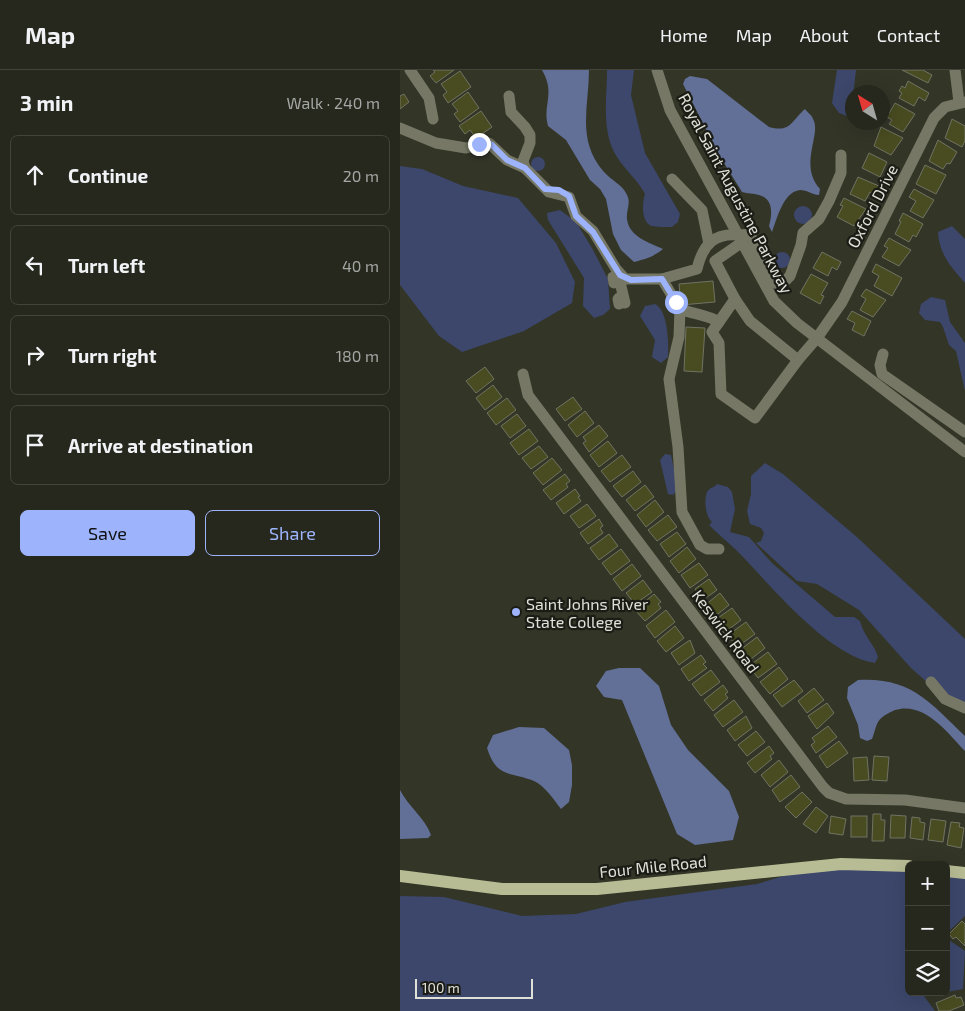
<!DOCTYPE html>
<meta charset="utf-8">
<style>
body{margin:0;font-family:"Exo 2",sans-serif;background:#32342a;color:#f1f3f6}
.controls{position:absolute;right:15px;bottom:15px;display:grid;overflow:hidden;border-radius:8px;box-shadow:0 5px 20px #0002}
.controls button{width:45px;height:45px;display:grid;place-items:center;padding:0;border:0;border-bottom:1px solid #42443b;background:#26281d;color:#f1f3f6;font:25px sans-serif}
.compass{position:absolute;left:445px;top:15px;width:45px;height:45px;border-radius:50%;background:#26281d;box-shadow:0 5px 20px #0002;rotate:323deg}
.scale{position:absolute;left:15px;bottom:12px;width:118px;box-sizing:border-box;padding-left:5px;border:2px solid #dfe0d7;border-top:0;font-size:14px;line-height:18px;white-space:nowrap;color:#dfe0d7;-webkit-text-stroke:4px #1b1c15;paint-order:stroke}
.stop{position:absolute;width:15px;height:15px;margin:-11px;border:4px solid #9db4fd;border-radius:50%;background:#fff}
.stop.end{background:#9db4fd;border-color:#fff;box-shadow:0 1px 5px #0008}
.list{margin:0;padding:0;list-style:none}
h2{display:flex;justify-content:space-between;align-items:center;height:65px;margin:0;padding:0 20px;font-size:21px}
h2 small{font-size:16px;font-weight:400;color:#a4a6a4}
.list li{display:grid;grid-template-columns:32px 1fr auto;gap:15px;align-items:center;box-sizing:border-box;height:80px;margin:0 10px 10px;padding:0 10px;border:1px solid #42443b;border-radius:8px}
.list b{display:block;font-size:19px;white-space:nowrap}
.list em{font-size:16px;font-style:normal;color:#a4a6a4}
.actions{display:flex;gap:10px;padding:15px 20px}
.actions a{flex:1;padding:11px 0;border:1px solid #9db4fd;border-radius:8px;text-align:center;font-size:18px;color:#9db4fd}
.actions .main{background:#9db4fd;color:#111}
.icon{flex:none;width:28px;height:28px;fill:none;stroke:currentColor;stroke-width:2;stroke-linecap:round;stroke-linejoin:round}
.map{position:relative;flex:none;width:565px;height:941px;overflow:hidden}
header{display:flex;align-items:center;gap:30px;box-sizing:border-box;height:70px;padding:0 25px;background:#26281d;border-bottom:1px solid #42443b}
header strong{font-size:24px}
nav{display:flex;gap:28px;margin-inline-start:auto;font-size:18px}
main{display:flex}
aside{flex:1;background:#26281d}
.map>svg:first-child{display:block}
</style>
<header>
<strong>Map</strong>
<nav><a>Home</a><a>Map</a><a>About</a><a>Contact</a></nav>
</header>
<main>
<aside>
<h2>3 min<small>Walk · 240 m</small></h2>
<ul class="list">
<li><svg class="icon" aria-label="ahead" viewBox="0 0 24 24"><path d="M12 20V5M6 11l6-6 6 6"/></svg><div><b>Continue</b></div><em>20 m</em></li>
<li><svg class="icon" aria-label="left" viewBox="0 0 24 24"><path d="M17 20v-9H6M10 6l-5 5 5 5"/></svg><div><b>Turn left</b></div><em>40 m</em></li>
<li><svg class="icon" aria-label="right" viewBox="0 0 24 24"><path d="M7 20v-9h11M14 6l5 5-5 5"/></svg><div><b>Turn right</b></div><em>180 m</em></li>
<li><svg class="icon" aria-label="arrive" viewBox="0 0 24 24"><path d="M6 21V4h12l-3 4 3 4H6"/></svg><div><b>Arrive at destination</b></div></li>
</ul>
<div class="actions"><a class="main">Save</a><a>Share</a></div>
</aside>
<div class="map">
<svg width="565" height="941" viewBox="0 0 565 941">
<rect width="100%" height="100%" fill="#333527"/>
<g fill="#3c476b">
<path d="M207,0H234L231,25L245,83L280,144L278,152L272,157C268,157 255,157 252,156C241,153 242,132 245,124C238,110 225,100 217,87C201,62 207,29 207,0Z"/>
<polygon points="437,0 456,0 452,35 447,46 439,43 432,33"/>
<circle cx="138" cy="94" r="7"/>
<polygon points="0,96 22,99 63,116 118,128 156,173 175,212 172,233 124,261 62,282 39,266 0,215"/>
<circle cx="403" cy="145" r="9"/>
<polygon points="160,140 176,152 192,178 208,209 210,239 203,245 194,248 183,236 184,208 148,150 147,143"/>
<path d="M552,156L565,169V213C551,197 539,184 538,162Z"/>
<circle cx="382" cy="190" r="8"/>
<polygon points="531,227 545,230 550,252 565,273 565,321 556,281 549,275 543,257 540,252 525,250 519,243 521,234"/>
<path d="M255,234C268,240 269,274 268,287L261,293L252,287L255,270L240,246L245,236Z"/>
<polygon points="265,384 271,385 278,419 273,425 268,424 260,390"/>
<polygon points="365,393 383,404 458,468 565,569 565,640 546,629 511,598 459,540 417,514 397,511 356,473 361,471 364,463 361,458 350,454 347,441 351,424 351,406"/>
<path d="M317,414L328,417L332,422L335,439L330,462L349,467L372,493L435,547H454L460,551C464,567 475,575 478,587L475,593C430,586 376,522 345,489C334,477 321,467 309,455L312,452C305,446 304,430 307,422C310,417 314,418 317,414Z"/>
<polygon points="442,799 509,800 509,922 546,922 546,868 565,881 563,919 524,926 535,941 0,941 0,826 44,827 122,846 176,844 225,832 357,814 393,803"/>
<polygon points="546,805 565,808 565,846 546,864"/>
</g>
<g fill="#626f97">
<path d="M142,0H189C189,37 176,70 204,102C211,110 221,114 226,123C232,133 226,139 227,149C229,167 250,173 263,179C253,187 246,189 234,192L221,180L213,164L206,129L200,119L190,110L166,70L148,56C142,35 156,24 142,0Z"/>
<path d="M290,6L307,9L369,57C391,63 391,51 405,39C407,42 412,45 413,49C422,64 398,95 420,119L419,125C413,125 407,120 400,120C383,122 377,149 372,162L369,156C372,145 374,129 359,125C353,123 348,124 342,122L319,85L283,14L285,9Z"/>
<polygon points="219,598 240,598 259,616 271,655 288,680 329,721 339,747 333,770 295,775 277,764 222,630 204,627 196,616 206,601"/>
<path d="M458,610C512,607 530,633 565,666V681C547,662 524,631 495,640C488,643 480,647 477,654C475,659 474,664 472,669L467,671L460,668L458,655L447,628L448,617Z"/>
<path d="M119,657L144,658L169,680L172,695V715L169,732L161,739C154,730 145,716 134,711C110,701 97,709 87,678L93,665Z"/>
<path d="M0,720C8,736 25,748 31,765L28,768L0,769Z"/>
</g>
<g fill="#494c20" stroke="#717363">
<polygon points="33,0 54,0 36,13 30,6 35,2"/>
<polygon points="502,0 523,0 532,5 528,13"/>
<polygon points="60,1 71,17 48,33 43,25 47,22 41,14"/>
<polygon points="508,11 529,23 525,31 519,27 514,36 499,28 502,23 499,21 502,16 505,18"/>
<polygon points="68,22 79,38 60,52 54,44 58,41 52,34"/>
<polygon points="4,24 9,32 0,39 0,26"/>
<polygon points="495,33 515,44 503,62 489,54 492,50 487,47"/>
<polygon points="81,41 92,57 76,68 70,60 65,64 59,56"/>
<polygon points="552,49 565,56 565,71 562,77 545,68"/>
<polygon points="481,57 503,68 491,85 474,76"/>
<polygon points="538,70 557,82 550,94 547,93 543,99 529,91"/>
<polygon points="469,83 487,92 480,107 462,98"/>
<polygon points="525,95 546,105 536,124 516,114"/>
<polygon points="458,107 479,116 475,124 470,122 465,131 450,124"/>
<polygon points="514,119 534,130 523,148 510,141 516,131 509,127"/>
<polygon points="444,128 466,139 454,156 437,147 443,136 440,135"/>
<polygon points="503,143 523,154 516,167 513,165 509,172 495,164 501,152 499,151"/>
<polygon points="489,168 511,180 499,196 482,187 488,178 484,176"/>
<polygon points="422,182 441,192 437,200 432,197 428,206 413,198"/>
<polygon points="476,194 502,208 492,226 474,216 479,206 472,202"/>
<polygon points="411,204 428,213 421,225 424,226 420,234 400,223"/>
<polygon points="313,211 315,232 281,235 279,214"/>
<polygon points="466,219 486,230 473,247 460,240 466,229 461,226"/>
<polygon points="452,241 471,251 464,266 452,260 455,253 447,249"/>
<polygon points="286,257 305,258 302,302 284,301"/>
<polygon points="85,297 94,309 76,323 66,311"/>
<polygon points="93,315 102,327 85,340 76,328"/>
<polygon points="173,327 182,339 165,351 156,339"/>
<polygon points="107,328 116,340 96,355 87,343"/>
<polygon points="185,341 194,353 177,367 168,355"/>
<polygon points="117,344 126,356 110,368 101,356"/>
<polygon points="199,355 208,366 189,382 183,373 186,371 183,367"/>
<polygon points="129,359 138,371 119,385 110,373"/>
<polygon points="208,371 217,383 199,397 190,385"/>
<polygon points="139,376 148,387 131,399 122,388"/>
<polygon points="222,385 231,397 210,412 201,401"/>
<polygon points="152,388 162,400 143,415 133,403"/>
<polygon points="233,401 241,412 222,427 213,416"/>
<polygon points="165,404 170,411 166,414 168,417 151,430 143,420"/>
<polygon points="245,415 254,427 235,441 226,430"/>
<polygon points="175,419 180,426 178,427 181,431 164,444 156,433"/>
<polygon points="255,430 264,442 246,457 237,445"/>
<polygon points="187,434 196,446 179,458 170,446"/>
<polygon points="268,445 277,457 257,471 248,460"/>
<polygon points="199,449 203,456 200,458 203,463 188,474 180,463"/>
<polygon points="277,462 286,474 269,487 260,474"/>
<polygon points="209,464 218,476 199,490 190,478"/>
<polygon points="287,477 296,489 279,503 270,491"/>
<polygon points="221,479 230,491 211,505 202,493"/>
<polygon points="299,493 308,505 290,518 281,505"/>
<polygon points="232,494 241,506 222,521 213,509"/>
<polygon points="309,509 317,520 300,532 295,525 298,523 295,519"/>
<polygon points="243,510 252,522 235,534 226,523"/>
<polygon points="320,523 329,535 313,548 304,536"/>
<polygon points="254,524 261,532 258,534 261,538 245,551 235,540"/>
<polygon points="332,538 341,550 324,563 315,550"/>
<polygon points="266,540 275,552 255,568 246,556"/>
<polygon points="346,552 355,564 337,577 328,565"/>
<polygon points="275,556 284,568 266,582 257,571"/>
<polygon points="357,567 365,578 346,593 341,586 343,584 340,580"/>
<polygon points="290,570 295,583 279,595 271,583"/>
<polygon points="368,582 377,594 358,608 349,596"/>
<polygon points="301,585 306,592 303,594 307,598 289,611 281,599"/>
<polygon points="379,597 388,609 370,624 360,612"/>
<polygon points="311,600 320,612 301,626 292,614"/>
<polygon points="394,610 403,621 382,637 373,625"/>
<polygon points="323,615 328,622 325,624 328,628 313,641 304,630"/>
<polygon points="414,618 424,630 407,643 398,631"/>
<polygon points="334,630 343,642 323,657 314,645"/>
<polygon points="427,633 434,643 417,659 408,646"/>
<polygon points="346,646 352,658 335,671 327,660"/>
<polygon points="428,656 437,667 416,683 411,675 415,672 412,668"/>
<polygon points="356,661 365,672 347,686 338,675"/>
<polygon points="439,671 448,683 427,698 419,686"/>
<polygon points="369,676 374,683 370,686 372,689 355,703 347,693"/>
<polygon points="474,686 489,687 487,711 472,710"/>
<polygon points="467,687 469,710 454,711 453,688"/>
<polygon points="379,690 388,702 370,717 361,705"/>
<polygon points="391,705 400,717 380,732 372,720"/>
<polygon points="402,722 412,732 396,748 385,737"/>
<polygon points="416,737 428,746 416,763 403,754"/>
<polygon points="473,744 481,744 481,750 485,750 484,771 472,771"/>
<polygon points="491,745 506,746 505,768 490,768"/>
<polygon points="431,746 446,749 443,765 429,763"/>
<rect x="451" y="746" width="16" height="21"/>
<polygon points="512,747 520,748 520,752 525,753 523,770 510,768"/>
<polygon points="531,749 546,751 543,772 528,770"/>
<polygon points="551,752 560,753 559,757 564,758 561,778 547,775"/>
<polygon points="562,851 565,854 565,876 556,867 553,869 549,864"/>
<polygon points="555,925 556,928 561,927 564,935 549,941 539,941 536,933"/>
</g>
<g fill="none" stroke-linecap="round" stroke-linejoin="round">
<g stroke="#767865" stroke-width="11">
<polyline points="10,0 29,28 33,49"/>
<polyline points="257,0 270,40 374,231 397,253 565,382"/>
<polyline points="555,0 559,32"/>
<path d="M109,26L111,42L125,57L130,65V73L123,91L125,98L149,122L169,127L176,146L193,161L216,199L225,209H262L297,199C303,174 314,163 339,165C344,165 346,163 351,166L363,196L374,212L378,214L383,213L390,206L401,175L403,163L419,149L429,131L441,103V85V92"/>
<polyline points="0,58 36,73 66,78 89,73 107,90 125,98"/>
<polyline points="272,109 302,140 309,174"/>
<polyline points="341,173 315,191 335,229 350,251 398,290 417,268 442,232 534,48 545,37 565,32"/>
<polyline points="262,209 280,239 279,267 269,309 278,377 282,442 300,475 307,479 319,479"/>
<polyline points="215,211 215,208 217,207 221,210 214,213 213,207 220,205 223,210 220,212 225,233 222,227 219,228 219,234 218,229"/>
<polyline points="335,229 312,262 319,273 321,324 355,348 398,290"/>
<path d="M280,239C293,244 308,245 319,252"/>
<polyline points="483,284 480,295 482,304 565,362"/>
<polyline points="123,304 128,325 423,717 429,723 446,729 505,730 565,738"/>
<polyline points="531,612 545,629 565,638"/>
</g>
<g stroke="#b8bc94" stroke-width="12">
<polyline points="546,801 565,803"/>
<polyline points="0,806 102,819 197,819 441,794 509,796"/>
</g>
</g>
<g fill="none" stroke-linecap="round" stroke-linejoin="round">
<polyline stroke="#9db4fd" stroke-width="6" points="79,74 86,72 92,75 107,90 125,98 145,119 159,120 169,126 176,146 193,162 220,205 231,210 262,209 276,232"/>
</g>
<circle fill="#9db4fd" stroke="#1b1c15" stroke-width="2" cx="116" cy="542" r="5"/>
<g text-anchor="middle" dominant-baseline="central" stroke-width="4.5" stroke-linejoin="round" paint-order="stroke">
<g font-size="16" fill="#dfe0d7" stroke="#1b1c15">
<text transform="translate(336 123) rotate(62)">Royal Saint Augustine Parkway</text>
<text transform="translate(472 136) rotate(-63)">Oxford Drive</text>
<text transform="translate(326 561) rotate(53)">Keswick Road</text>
<text transform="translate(253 796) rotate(-6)">Four Mile Road</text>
</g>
<g font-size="16" fill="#dfe0d7" stroke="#1b1c15" text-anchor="start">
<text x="126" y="533">Saint Johns River<tspan x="126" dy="18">State College</tspan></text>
</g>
</g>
</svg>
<div class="controls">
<button>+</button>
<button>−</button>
<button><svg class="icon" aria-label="layers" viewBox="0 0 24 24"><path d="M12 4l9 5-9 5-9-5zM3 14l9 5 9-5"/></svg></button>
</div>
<svg class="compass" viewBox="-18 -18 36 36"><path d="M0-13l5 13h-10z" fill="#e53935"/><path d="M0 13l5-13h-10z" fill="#a4a6a4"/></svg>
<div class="scale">100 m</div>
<div class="stop" style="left:276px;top:232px"></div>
<div class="stop end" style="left:79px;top:74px"></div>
</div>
</main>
